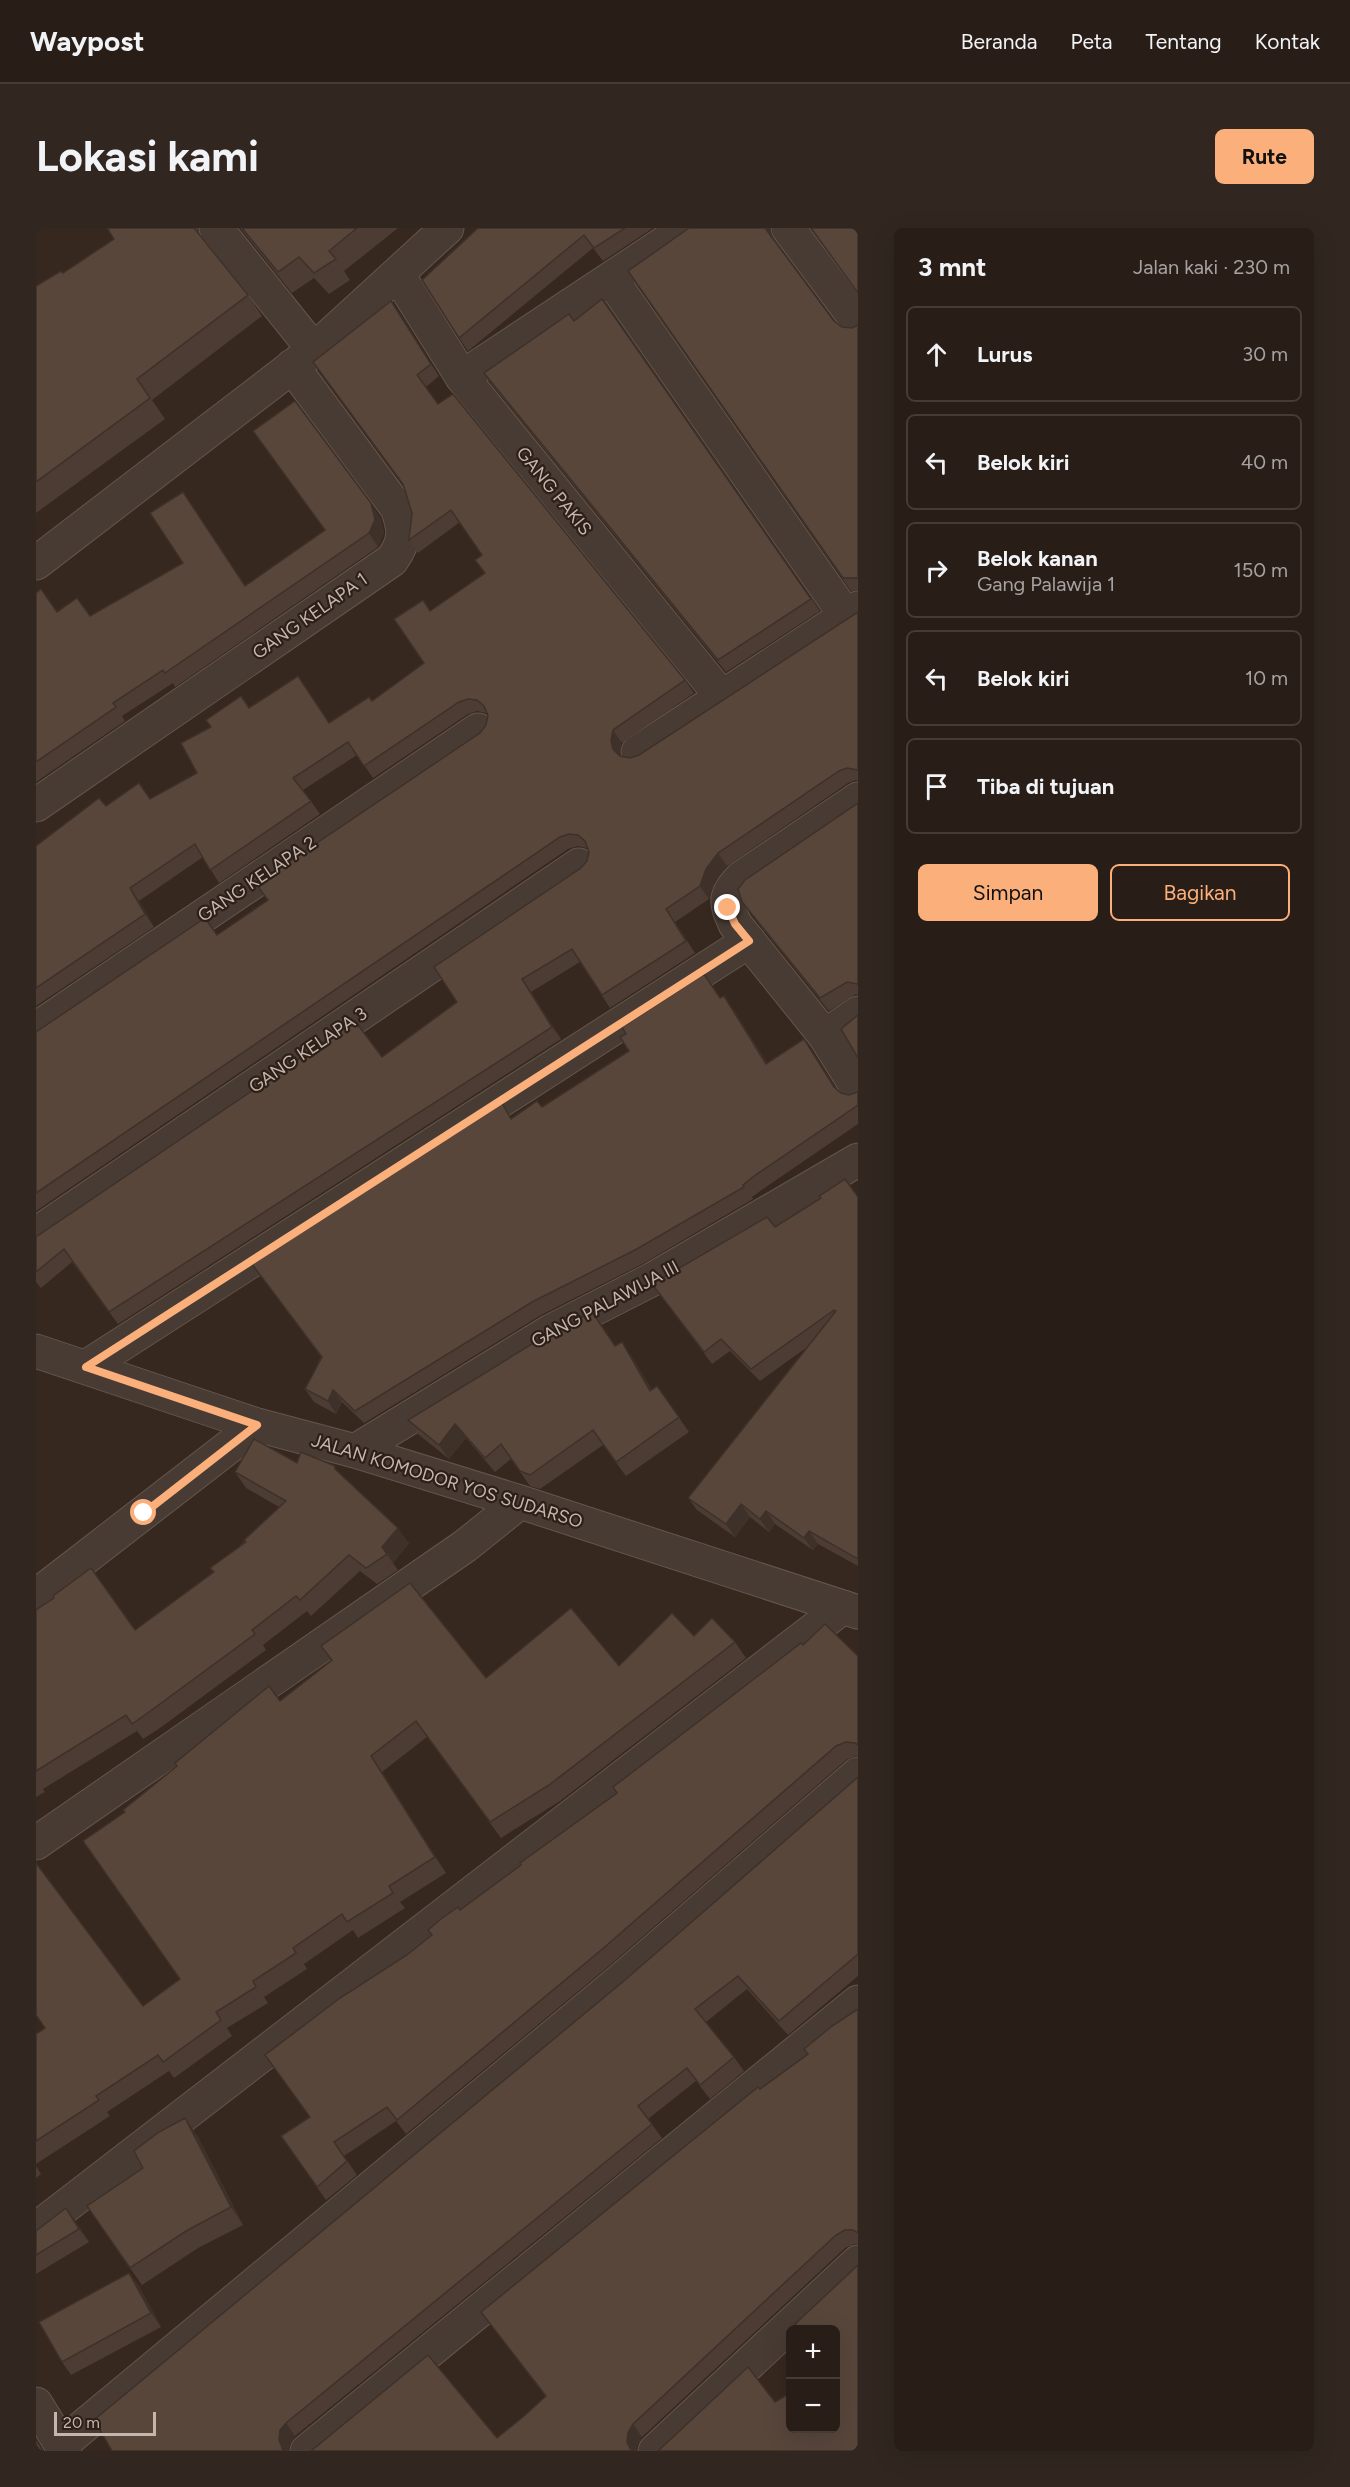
<!DOCTYPE html>
<html lang="id">
<meta charset="utf-8">
<style>
body{margin:0;font-family:Figtree,sans-serif;background:#312720;color:#f1f3f6}
.controls{position:absolute;right:18px;bottom:18px;display:grid;overflow:hidden;border-radius:9px;box-shadow:0 6px 24px #0002}
.controls button{width:54px;height:54px;display:grid;place-items:center;padding:0;border:0;border-bottom:2px solid #453c36;background:#291e17;color:#f1f3f6;font:30px sans-serif}
.scale{position:absolute;left:18px;bottom:15px;width:102px;box-sizing:border-box;padding-left:6px;border:3px solid #c5b6ad;border-top:0;font-size:16px;line-height:21px;white-space:nowrap;color:#c5b6ad;-webkit-text-stroke:4px #2c2018;paint-order:stroke}
.stop{position:absolute;width:18px;height:18px;margin:-14px;border:4px solid #fbaf7b;border-radius:50%;background:#fff}
.stop.end{background:#fbaf7b;border-color:#fff;box-shadow:0 2px 6px #0008}
.list{margin:0;padding:0;list-style:none}
h2{display:flex;justify-content:space-between;align-items:center;height:78px;margin:0;padding:0 24px;font-size:26px}
h2 small{font-size:20px;font-weight:400;color:#a5a2a1}
.list li{display:grid;grid-template-columns:39px 1fr auto;gap:18px;align-items:center;box-sizing:border-box;height:96px;margin:0 12px 12px;padding:0 12px;border:2px solid #453c36;border-radius:9px}
.list b{display:block;font-size:22px;white-space:nowrap}
.list p{margin:0;font-size:20px;white-space:nowrap;color:#a5a2a1}
.list em{font-size:20px;font-style:normal;color:#a5a2a1}
.actions{display:flex;gap:12px;padding:18px 24px}
.actions a{flex:1;padding:14px 0;border:2px solid #fbaf7b;border-radius:9px;text-align:center;font-size:21px;color:#fbaf7b}
.actions .main{background:#fbaf7b;color:#111}
.icon{flex:none;width:33px;height:33px;fill:none;stroke:currentColor;stroke-width:2;stroke-linecap:round;stroke-linejoin:round}
.map{position:relative;flex:none;width:822px;height:2223px;overflow:hidden;border-radius:9px}
header{display:flex;align-items:center;gap:36px;box-sizing:border-box;height:84px;padding:0 30px;background:#291e17;border-bottom:2px solid #453c36}
header strong{font-size:28px}
nav{display:flex;gap:33px;margin-inline-start:auto;font-size:21px}
.intro{display:flex;align-items:center;justify-content:space-between;box-sizing:border-box;height:144px;padding:0 36px}
h1{margin:0;font-size:42px}
.button{padding:15px 27px;border-radius:9px;background:#fbaf7b;color:#111;font-size:21px;font-weight:700}
main{display:flex;gap:36px;padding:0 36px}
aside{flex:1;background:#291e17;border-radius:9px;box-shadow:0 6px 24px #0002}
.map>svg:first-child{display:block}
</style>
<header>
<strong>Waypost</strong>
<nav><a>Beranda</a><a>Peta</a><a>Tentang</a><a>Kontak</a></nav>
</header>
<div class="intro"><h1>Lokasi kami</h1><a class="button">Rute</a></div>
<main>
<div class="map">
<svg width="822" height="2223" viewBox="0 0 822 2223">
<rect width="100%" height="100%" fill="#37281f"/>
<g fill="none" stroke-linecap="round" stroke-linejoin="round">
<defs>
<g id="minor">
<polyline points="180,0 278,122"/>
<polyline points="752,0 822,94"/>
<polyline points="362,47 426,149 686,469"/>
<polyline points="575,51 810,388"/>
<polyline points="426,149 651,0"/>
<polyline points="0,335 278,122 411,0"/>
<polyline points="602,524 822,380"/>
<path d="M0,577L356,332C370,312 369,302 361,280L256,138"/>
<polyline points="822,785 789,808 822,861"/>
<polyline points="0,801 442,502"/>
<path d="M789,808L699,696C689,674 688,668 705,650L822,571"/>
<polyline points="0,1006 543,637"/>
<polyline points="0,1123 221,1197 319,1223 484,1274 822,1384"/>
<polyline points="50,1139 713,713"/>
<polyline points="319,1223 515,1103 617,1051 822,932"/>
<polyline points="0,1368 221,1197"/>
<polyline points="0,1615 429,1318 484,1274"/>
<polyline points="0,2001 807,1379"/>
<polyline points="0,2176 29,2223"/>
<polyline points="25,2217 586,1751 822,1546"/>
<polyline points="271,2223 822,1774"/>
<polyline points="619,2223 822,2034"/>
</g>
</defs>
<use href="#minor" stroke="#63564d" stroke-width="35"/>
<use href="#minor" stroke="#483b33" stroke-width="33"/>
</g>
<g fill="#4c3c33">
<polygon points="71,0 162,0 163,6 212,67 226,88 116,172 129,191 0,285 0,58 27,45 78,11"/>
<polygon points="204,0 362,0 308,43 314,52 293,66 278,50 256,65"/>
<polygon points="442,0 617,0 567,33 557,20 432,123 423,110"/>
<polygon points="733,2 736,10 798,93 806,99 816,100 822,97 822,363 815,363 592,43"/>
<polygon points="566,71 784,383 690,444 456,157 448,145 538,93"/>
<polygon points="364,86 403,148 390,159 402,176 649,452 658,465 586,515 583,526 584,528 594,530 603,527 822,384 822,553 820,552 812,555 691,638 679,653 673,671 639,694 659,725 574,780 544,734 495,764 525,811 82,1096 36,1034 5,1060 0,1054 0,1009 346,829 421,774 551,633 553,624 551,620 542,618 532,621 0,983 0,804 181,707 232,672 444,505 450,497 452,487 450,485 441,483 432,486 337,550 321,527 267,562 284,586 183,655 167,629 103,673 118,699 0,778 0,618 70,578 114,571 161,545 213,480 293,495 336,473 388,435 394,383 448,345 446,327 424,294 382,325 373,312 376,285"/>
<polygon points="344,289 348,305 342,319 139,459 137,455 86,488 89,493 0,554 0,365 21,384 54,388 209,357"/>
<polygon points="822,575 822,767 820,766 793,783 715,686 706,674"/>
<polygon points="685,770 697,781 731,835 776,823 800,861 805,865 813,867 822,864 822,896 727,961 716,969 717,971 608,1035 505,1087 328,1195 306,1174 300,1186 278,1174 269,1161 285,1129 216,1036 476,890 506,879"/>
<polygon points="822,969 822,1338 782,1316 777,1322 739,1296 733,1304 714,1289 699,1309 661,1282 652,1270 770,1120 724,1153 694,1123 676,1136 616,1056 739,999"/>
<polygon points="566,1098 579,1118 596,1129 616,1162 621,1158 653,1204 590,1248 567,1217 504,1261 494,1258 475,1231 459,1244 430,1210 413,1231 382,1206 372,1192"/>
<polygon points="261,1235 305,1247 373,1315 357,1335 362,1342 341,1356 324,1343 275,1388 271,1383 227,1417 230,1422 124,1500 107,1511 101,1503 7,1561 9,1564 0,1569 0,1382 99,1402 177,1344 243,1279 210,1260 199,1244"/>
<polygon points="658,1408 699,1414 710,1430 524,1573 465,1610 391,1509 346,1544 410,1645 364,1674 369,1680 322,1710 317,1702 268,1736 271,1741 228,1769 232,1775 191,1800 196,1808 138,1850 133,1843 71,1884 74,1888 0,1936 0,1806 107,1778 144,1751 89,1584 244,1473 295,1433 285,1418 450,1450 583,1438"/>
<polygon points="767,1417 822,1428 822,1528 819,1528 810,1532 574,1737 370,1906 360,1893 308,1928 321,1947 290,1972 245,1908 274,1889 371,1727 396,1707 424,1682 581,1565"/>
<polygon points="822,1549 822,1748 752,1807 711,1761 670,1794 698,1829 708,1843 674,1871 660,1853 612,1891 626,1910 259,2208 254,2216 76,2223 589,1752"/>
<polygon points="822,1781 822,2016 818,2016 809,2020 606,2209 601,2218 601,2223 275,2223 461,2210 487,2189 510,2169 445,2084 724,1861 772,1826 768,1821"/>
<polygon points="161,1907 207,1997 162,2020 106,2057 94,2040"/>
<polygon points="0,1938 5,1946 0,1950"/>
<polygon points="40,1994 53,2014 0,2046 0,2003"/>
<polygon points="103,2058 125,2099 35,2147 26,2134"/>
<polygon points="0,2212 7,2223 0,2223"/>
</g>
<g fill="#3e3129">
<polygon points="729,0 734,0 737,11"/>
<polygon points="355,73 364,86 403,148 395,136"/>
<polygon points="335,275 344,289 348,305 342,319 333,305"/>
<polygon points="577,502 586,515 583,526 586,534 577,521 575,513"/>
<polygon points="682,625 691,638 679,653 673,671 664,658 670,641"/>
<polygon points="94,660 103,673 118,699 109,686"/>
<polygon points="486,751 495,764 525,811 516,799"/>
<polygon points="688,768 697,781 739,848 730,836"/>
<polygon points="768,811 776,823 806,871 798,859"/>
<polygon points="586,1114 596,1129 625,1177 614,1163"/>
<polygon points="297,1162 306,1174 300,1186 292,1173"/>
<polygon points="419,1196 430,1210 413,1231 403,1217"/>
<polygon points="705,1276 714,1289 699,1309 690,1296"/>
<polygon points="730,1283 739,1296 733,1304 724,1291"/>
<polygon points="362,1300 373,1315 357,1335 346,1319"/>
<polygon points="773,1303 782,1316 777,1322 768,1310"/>
<polygon points="335,1528 346,1544 410,1645 399,1629"/>
<polygon points="149,1890 161,1907 207,1997 195,1979"/>
<polygon points="30,1980 40,1994 53,2014 43,2001"/>
<polygon points="93,2045 103,2058 125,2099 115,2085"/>
<polygon points="250,2195 259,2208 254,2216 253,2223 248,2223 243,2212 244,2202"/>
<polygon points="597,2196 606,2209 601,2218 601,2223 596,2223 591,2214 592,2205"/>
</g>
<g fill="#58463b" stroke="#3e3129" stroke-width="1.5">
<polygon points="71,0 158,0 212,67 101,151 114,170 0,254 0,58 25,43 27,45 78,11"/>
<polygon points="206,0 321,0 293,23 300,31 278,45 263,29 242,44"/>
<polygon points="442,0 589,0 558,20 548,7 423,110 386,52"/>
<polygon points="653,0 729,0 798,93 806,99 816,100 822,97 822,351 821,350 807,350 592,43"/>
<polygon points="775,0 822,0 822,65"/>
<polygon points="566,71 775,371 682,432 448,145 533,86 538,93"/>
<polygon points="355,73 395,136 381,147 402,176 417,166 649,452 577,502 575,513 577,521 584,528 594,530 603,527 822,384 822,542 811,540 803,543 682,625 670,641 664,658 630,681 650,713 566,767 536,721 486,751 516,799 73,1084 28,1021 0,1044 0,1009 319,793 346,829 421,774 398,739 545,640 551,633 553,624 549,613 542,607 533,606 524,609 0,965 0,804 169,690 181,707 232,672 220,656 444,505 450,497 452,487 448,478 441,472 432,471 423,474 328,538 312,514 257,550 275,573 174,642 159,616 94,660 109,686 0,760 0,618 63,570 70,578 103,555 114,571 161,545 145,515 175,499 170,492 205,468 213,480 262,448 293,495 333,469 336,473 388,435 358,391 387,372 394,383 449,345 439,332 446,327 415,282 373,312 376,285 367,256 277,134"/>
<polygon points="259,173 335,275 339,292 333,305 129,445 127,442 77,475 80,479 0,534 0,365 5,361 21,384 41,370 54,388 147,335 114,285 147,264 209,358 289,302 217,203"/>
<polygon points="822,575 822,756 811,754 784,770 706,674 702,661 709,652"/>
<polygon points="668,746 684,770 688,768 730,836 768,811 798,859 805,865 813,867 822,864 822,877 718,948 707,957 708,959 599,1022 496,1074 319,1183 297,1162 292,1173 269,1161 286,1129 216,1036 466,875 475,891 501,873 506,879 593,823 584,809 590,806 586,799"/>
<polygon points="822,787 822,830 805,801"/>
<polygon points="809,951 822,969 822,1331 773,1303 768,1310 730,1283 724,1291 705,1276 690,1296 652,1270 800,1083 798,1082 715,1141 685,1111 668,1124 616,1056 731,989 739,999 785,970 783,968"/>
<polygon points="556,1084 579,1118 586,1114 614,1163 621,1158 643,1189 580,1234 557,1202 494,1247 484,1243 465,1216 449,1230 419,1196 403,1217 372,1192 514,1105"/>
<polygon points="218,1211 261,1235 265,1224 299,1238 299,1241 362,1300 346,1319 351,1326 330,1340 313,1327 264,1372 260,1368 216,1402 219,1406 113,1484 96,1496 90,1487 0,1543 0,1382 18,1370 17,1368 55,1340 99,1402 178,1344 174,1340 210,1314 208,1312 250,1273 199,1244"/>
<polygon points="374,1355 450,1450 535,1380 583,1438 636,1385 658,1408 676,1390 699,1414 513,1557 454,1594 380,1493 335,1528 399,1629 353,1658 357,1665 311,1694 306,1686 257,1720 260,1725 217,1753 220,1759 180,1784 185,1792 127,1834 122,1827 60,1868 63,1872 0,1913 0,1806 9,1800 0,1787 0,1635 107,1778 144,1751 47,1613 89,1584 87,1582 141,1538 139,1535 233,1458 244,1473 296,1432 285,1418"/>
<polygon points="789,1396 822,1428 822,1517 819,1515 810,1514 800,1518 564,1723 361,1892 351,1879 298,1914 311,1933 281,1959 245,1908 274,1889 229,1827 304,1770 371,1727 396,1707 392,1702 405,1691 422,1679 424,1682 485,1637 484,1635 581,1565 577,1559 765,1415 767,1417"/>
<polygon points="822,1549 822,1726 743,1793 702,1748 659,1781 698,1829 664,1857 651,1840 602,1878 616,1896 250,2195 244,2202 243,2212 247,2222 249,2223 76,2223 58,2192 589,1752"/>
<polygon points="822,1781 822,2005 817,2002 809,2002 800,2007 597,2196 592,2205 591,2214 595,2222 597,2223 275,2223 392,2127 461,2210 487,2189 510,2168 445,2084 722,1859 724,1861 772,1826 768,1821 796,1798"/>
<polygon points="149,1890 195,1979 150,2003 94,2040 51,1978 107,1940 98,1923 123,1904"/>
<polygon points="30,1980 43,2001 0,2027 0,2003"/>
<polygon points="822,2037 822,2223 622,2223 712,2139 739,2174 754,2165 754,2200 800,2200 800,2102 764,2102 759,2096"/>
<polygon points="93,2045 115,2085 26,2134 3,2094"/>
</g>
<g fill="none" stroke-linecap="round" stroke-linejoin="round">
<polyline stroke="#fbaf7b" stroke-width="8" points="108,1285 221,1197 50,1139 713,713 699,696 692,680"/>
</g>
<g text-anchor="middle" dominant-baseline="central" stroke-width="4.5" stroke-linejoin="round" paint-order="stroke">
<g font-size="18" fill="#c5b6ad" stroke="#2c2018">
<text transform="translate(518 263) rotate(51)">GANG PAKIS</text>
<text transform="translate(274 388) rotate(-35)">GANG KELAPA 1</text>
<text transform="translate(221 651) rotate(-34)">GANG KELAPA 2</text>
<text transform="translate(272 822) rotate(-34)">GANG KELAPA 3</text>
<text transform="translate(569 1076) rotate(-28)">GANG PALAWIJA III</text>
<text transform="translate(411 1253) rotate(17)">JALAN KOMODOR YOS SUDARSO</text>
</g>
</g>
</svg>
<div class="controls">
<button>+</button>
<button>−</button>
</div>
<div class="scale">20 m</div>
<div class="stop" style="left:108px;top:1285px"></div>
<div class="stop end" style="left:692px;top:680px"></div>
</div>
<aside>
<h2>3 mnt<small>Jalan kaki · 230 m</small></h2>
<ul class="list">
<li><svg class="icon" aria-label="ahead" viewBox="0 0 24 24"><path d="M12 20V5M6 11l6-6 6 6"/></svg><div><b>Lurus</b></div><em>30 m</em></li>
<li><svg class="icon" aria-label="left" viewBox="0 0 24 24"><path d="M17 20v-9H6M10 6l-5 5 5 5"/></svg><div><b>Belok kiri</b></div><em>40 m</em></li>
<li><svg class="icon" aria-label="right" viewBox="0 0 24 24"><path d="M7 20v-9h11M14 6l5 5-5 5"/></svg><div><b>Belok kanan</b><p>Gang Palawija 1</p></div><em>150 m</em></li>
<li><svg class="icon" aria-label="left" viewBox="0 0 24 24"><path d="M17 20v-9H6M10 6l-5 5 5 5"/></svg><div><b>Belok kiri</b></div><em>10 m</em></li>
<li><svg class="icon" aria-label="arrive" viewBox="0 0 24 24"><path d="M6 21V4h12l-3 4 3 4H6"/></svg><div><b>Tiba di tujuan</b></div></li>
</ul>
<div class="actions"><a class="main">Simpan</a><a>Bagikan</a></div>
</aside>
</main>
